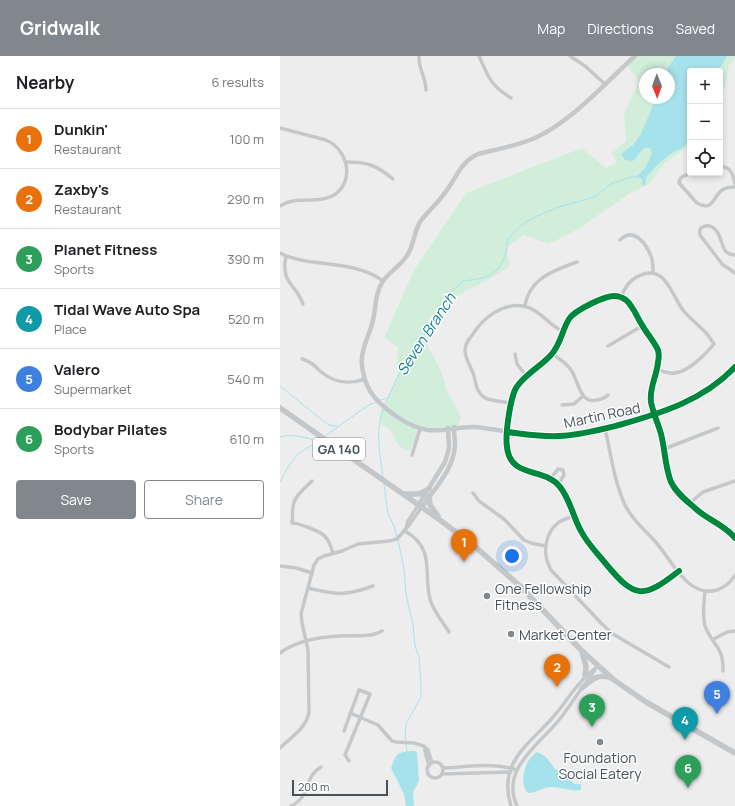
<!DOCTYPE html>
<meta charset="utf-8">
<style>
body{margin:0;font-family:Manrope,sans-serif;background:#f2f2f2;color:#202124}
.controls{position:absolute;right:12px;top:12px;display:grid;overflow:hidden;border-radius:4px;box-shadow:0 2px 6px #0003}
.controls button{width:36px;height:36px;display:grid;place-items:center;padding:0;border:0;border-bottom:1px solid #e0e0e0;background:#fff;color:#202124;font:20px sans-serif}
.compass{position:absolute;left:359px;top:12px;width:36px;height:36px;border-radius:50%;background:#fff;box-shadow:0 2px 6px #0003;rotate:179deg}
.scale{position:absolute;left:12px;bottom:10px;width:96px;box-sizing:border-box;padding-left:4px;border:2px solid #45525a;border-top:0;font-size:11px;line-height:14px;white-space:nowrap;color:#45525a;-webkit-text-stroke:3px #fff;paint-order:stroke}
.you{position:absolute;left:232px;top:500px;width:14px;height:14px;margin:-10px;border:3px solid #fff;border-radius:50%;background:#1a73e8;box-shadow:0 0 0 6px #1a73e833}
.badge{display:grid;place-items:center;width:26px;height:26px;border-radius:50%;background:#80888d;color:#fff;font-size:13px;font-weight:700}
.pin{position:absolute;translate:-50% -33px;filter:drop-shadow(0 1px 2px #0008)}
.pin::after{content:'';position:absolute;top:21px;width:14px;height:12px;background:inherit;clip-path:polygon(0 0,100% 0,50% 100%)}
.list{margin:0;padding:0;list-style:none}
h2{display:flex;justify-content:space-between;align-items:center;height:52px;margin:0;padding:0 16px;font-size:17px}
h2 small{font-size:13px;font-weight:400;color:#757577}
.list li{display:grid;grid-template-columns:26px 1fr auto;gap:12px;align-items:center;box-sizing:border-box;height:60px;padding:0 16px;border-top:1px solid #e0e0e0}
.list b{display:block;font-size:15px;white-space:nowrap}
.list p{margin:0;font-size:13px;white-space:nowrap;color:#757577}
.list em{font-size:13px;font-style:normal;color:#757577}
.actions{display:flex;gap:8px;padding:12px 16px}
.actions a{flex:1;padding:9px 0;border:1px solid #80888d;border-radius:4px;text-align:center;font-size:14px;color:#80888d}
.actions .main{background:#80888d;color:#fff}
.icon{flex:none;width:22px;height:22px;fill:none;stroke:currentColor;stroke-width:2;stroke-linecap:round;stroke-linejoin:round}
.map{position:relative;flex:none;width:455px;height:750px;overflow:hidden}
header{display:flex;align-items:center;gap:24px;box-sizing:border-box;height:56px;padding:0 20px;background:#80888d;color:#fff}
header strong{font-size:19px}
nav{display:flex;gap:22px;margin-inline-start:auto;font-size:14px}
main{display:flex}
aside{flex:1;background:#fff}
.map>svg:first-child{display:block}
</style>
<header>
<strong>Gridwalk</strong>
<nav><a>Map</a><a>Directions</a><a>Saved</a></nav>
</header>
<main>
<aside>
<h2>Nearby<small>6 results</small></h2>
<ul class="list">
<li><span class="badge" style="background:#e8710a">1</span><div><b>Dunkin'</b><p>Restaurant</p></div><em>100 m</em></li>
<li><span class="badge" style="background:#e8710a">2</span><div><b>Zaxby's</b><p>Restaurant</p></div><em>290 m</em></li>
<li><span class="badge" style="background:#2e9e5b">3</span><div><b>Planet Fitness</b><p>Sports</p></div><em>390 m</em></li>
<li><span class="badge" style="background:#0f9aa8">4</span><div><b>Tidal Wave Auto Spa</b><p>Place</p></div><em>520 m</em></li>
<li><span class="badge" style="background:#3f7fe0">5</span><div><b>Valero</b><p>Supermarket</p></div><em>540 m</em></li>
<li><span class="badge" style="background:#2e9e5b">6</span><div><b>Bodybar Pilates</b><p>Sports</p></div><em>610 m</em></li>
</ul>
<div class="actions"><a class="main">Save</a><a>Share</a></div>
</aside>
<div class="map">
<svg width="455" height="750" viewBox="0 0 455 750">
<rect width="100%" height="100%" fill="#eeeded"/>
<g fill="#d1eeda" fill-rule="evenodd">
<path d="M358,0H455V3L449,8L446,28L440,44V15H410V88L404,94L384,107L369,128L352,136L298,173L269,188L244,179L227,191L229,211L202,227L172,242L150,261L147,288L161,315L167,335L181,361L178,369C164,371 148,374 134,369C124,366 114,356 105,350L114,328L122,313H123L117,308L118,291L104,282L134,214L186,137L302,92L326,112L337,106L331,98L346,85L344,59L359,25L347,9ZM365,18H389V42H365Z"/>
<path d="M104,351L134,372L137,376L135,389L132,388L130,395C116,392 116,384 110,373C108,372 106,372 104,370C97,367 102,356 104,351Z"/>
</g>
<g fill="#a6e2ec">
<path d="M396,0H447L438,15H410V85L401,93L393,96L380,106L366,121L365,129L363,130L362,123L356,120C366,115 368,106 372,96L370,92H364L353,105L345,104L341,98L353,89L361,78L376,42H389V18H384Z"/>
<path d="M131,695H136L137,697L139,725L133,736L134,750H126L124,738L111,712C116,698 117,696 131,695Z"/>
<path d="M258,696L266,701L275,713L285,717L294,728H301V734C293,736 280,731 270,731C262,732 256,737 248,737C238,728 245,701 258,696Z"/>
</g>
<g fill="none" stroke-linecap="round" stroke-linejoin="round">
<g stroke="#a6e2ec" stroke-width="1">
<polyline points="0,330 42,364 49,369 57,370"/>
<polyline points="101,344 107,342"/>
<polyline points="105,348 119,318 172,235 184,225 204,222 211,218 217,214 222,207 226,197 228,183 239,171 246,166 255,161 279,151 315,141 330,128 352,121 358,121"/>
<path d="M0,381C13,377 26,382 38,385"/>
<polyline points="44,381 87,350 96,346"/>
<path d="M103,421C100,398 95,376 103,353"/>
<polyline points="0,426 8,411 18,398 40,384"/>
<polyline points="104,428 108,458 114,470 117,481"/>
<polyline points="118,484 124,513 126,538 133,569 135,590 139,601 141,630 141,641 126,668 125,679 126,684"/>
<polyline points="126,688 127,695"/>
</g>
<g stroke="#c5c8ca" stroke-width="3.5">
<path d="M139,0C138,12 146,22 146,34"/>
<path d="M199,0C209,22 210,29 231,42"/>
<polyline points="290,0 305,10 325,28"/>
<path d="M0,72L46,84C67,93 76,124 54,139C38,149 16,139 0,150"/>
<path d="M66,106C88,106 96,109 113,123"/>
<path d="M440,110C451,111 453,118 455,128"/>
<path d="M414,117C408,119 399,119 399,127L417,147C433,156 433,141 442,134C446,131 451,131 455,131"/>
<path d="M340,184C355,169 368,191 372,203C373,208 373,212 373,216"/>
<path d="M0,197C8,202 17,203 26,205C52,209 82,209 103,225"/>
<path d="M455,199C438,199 445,178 432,171C430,170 426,169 423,171C419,172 420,175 420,179L442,208L455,217"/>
<path d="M6,201C0,227 17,229 23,248"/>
<path d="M341,241C346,229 351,222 364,218C386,211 392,240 403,254C410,263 420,270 427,278C430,282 432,285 434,288C426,298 408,316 395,317C389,318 382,315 377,313"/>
<path d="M245,250C249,223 274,214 297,206"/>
<polyline points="328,290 362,270"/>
<polyline points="235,298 237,308 247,321"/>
<path d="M273,298C279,303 287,307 291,314C299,325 299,348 317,344C322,343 325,342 328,339"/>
<path d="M22,303C30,305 34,309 40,315C54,327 68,329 85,323"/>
<path d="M231,347C223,345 211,346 204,341C197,337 196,328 194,320C192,312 185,303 185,294C185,288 189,283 193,278C203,262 222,247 243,250C260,253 269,270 284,276"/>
<polyline points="282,349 294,348 303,340"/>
<path d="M325,373C331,398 334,425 345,449C353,466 367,475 378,489C393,506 408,542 437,534C445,531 451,526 455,519"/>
<polyline points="384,393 438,372"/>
<polyline points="132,399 140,373"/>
<polyline points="271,422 278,413 283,414 284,419 278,429"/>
<path d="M32,425C25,432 14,440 13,451C12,457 13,461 12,467C18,467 21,469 27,471C44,477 48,480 53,497"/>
<polyline points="193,437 199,445 224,463 244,484 251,487 265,490"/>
<polyline points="410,447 423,436 455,425"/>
<path d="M294,460C289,462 284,463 279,466C264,478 262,498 271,514L322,568L333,578L389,611"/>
<polyline points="126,473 128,465 139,448"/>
<path d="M125,475C156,493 143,516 150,543C153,555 163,566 169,576"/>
<polyline points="0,510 16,512 32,517"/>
<path d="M399,515C363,543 355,543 326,508C317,497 307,487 301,475C293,461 290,443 280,431C265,411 230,423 227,391C225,379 230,343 236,332C244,319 260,311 271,299C281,288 282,274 289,263C295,254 326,239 335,240C339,240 343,242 346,244C353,250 357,261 362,269C367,278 374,285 378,294C379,298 379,302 378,306C377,320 369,331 371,346C373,357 378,367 381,378C385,393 385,411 391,426C396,437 407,445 416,453C428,464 445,469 455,482"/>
<path d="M28,532C56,539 66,540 93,530"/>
<path d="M425,535C424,546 422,559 425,570C432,589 444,590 443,615"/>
<polyline points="434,583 447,576 455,575"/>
<path d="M0,597C16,585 39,581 59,580C73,579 90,582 102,575"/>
<polyline points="306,627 316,612"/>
<polyline points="70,657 98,669 112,685 117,686 134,687 144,690 148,694 152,707"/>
<polyline points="64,675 79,634 90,638 65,699 69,705"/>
<path d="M0,692C11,681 26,673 29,656L28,594L22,567L21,558L34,509L38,503L44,500L62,495L78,488L109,485L117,483L129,469L142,451"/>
<polyline points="145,692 145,695 149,710"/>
<circle cx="155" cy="714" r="8"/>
<path d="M163,712C186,711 214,706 237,714"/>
<polyline points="162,718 231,716"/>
<path d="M11,750C32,740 23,721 41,711"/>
<path d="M231,750C217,706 250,688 274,660C290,641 297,626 318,610"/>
<path d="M237,750C220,713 259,689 279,664C287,654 294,643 302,632"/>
</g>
<g stroke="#c5c8ca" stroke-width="4.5">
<path d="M355,0C326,26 291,66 255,82C237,90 217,93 198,98C179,107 177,122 164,138C157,148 147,156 140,166C134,176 134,188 128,198C122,209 110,215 103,225C95,237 96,251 93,264C90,279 80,293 82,310C83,318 86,328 90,335C100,351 129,372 148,374C163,376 179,370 195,371C223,374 251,381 279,380C299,379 319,374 339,369C381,357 424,344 455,311"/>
<polyline points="139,448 165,406 169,392 168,372"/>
<path d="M142,451C155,432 173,414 175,390C175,384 174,378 174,371"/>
</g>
<g stroke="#c3c7c9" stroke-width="5.5">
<polyline points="0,352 153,459 192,488 240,530 300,593 334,624 366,646 455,697"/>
<polyline points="125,438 139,438 149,433"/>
<polyline points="149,440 150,449 158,460"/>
<polyline points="302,596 306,610 305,620"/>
<path d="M302,632C311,624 318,617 331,622"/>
</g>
<defs>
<g id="cycleway">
<path d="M227,376C245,378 262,381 279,380C300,379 319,374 339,369C382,357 424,344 455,311"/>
<path d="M399,515C363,543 355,543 326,508C317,497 307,487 301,475C293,461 290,443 280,431C265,411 230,423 227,391C225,379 230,343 236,332C244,319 260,311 271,299C281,288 282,274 289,263C295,254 326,239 335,240C339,240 343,242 346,244C353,250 357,261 362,269C367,278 374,285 378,294C379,298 379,302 378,306C377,320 369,331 371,346C373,357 378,367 381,378C385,393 385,411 391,426C396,437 407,445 416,453C428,464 445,469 455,482"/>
</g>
</defs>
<use href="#cycleway" stroke="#fff" stroke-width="8"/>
<use href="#cycleway" stroke="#00873e" stroke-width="6"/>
</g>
<g fill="#80888d" stroke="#fff" stroke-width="1.5">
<circle cx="207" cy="540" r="4"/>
<circle cx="231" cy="578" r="4"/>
<circle cx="320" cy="686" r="4"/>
</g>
<g text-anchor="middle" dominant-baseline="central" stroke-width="3" stroke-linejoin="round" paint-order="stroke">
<rect fill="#fff" stroke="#7d868c" stroke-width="1" x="33" y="382" width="52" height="22" rx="3"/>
<g font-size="13" font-weight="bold" fill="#45525a">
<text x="59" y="393">GA 140</text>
</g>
<g font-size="14" fill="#45525a" stroke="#fff">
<text transform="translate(322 359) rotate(-12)">Martin Road</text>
</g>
<g font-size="14" fill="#45525a" stroke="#fff" text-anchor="start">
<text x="215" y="532">One Fellowship<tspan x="215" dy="16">Fitness</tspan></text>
<text x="239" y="578">Market Center</text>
<text x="320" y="701" text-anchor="middle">Foundation<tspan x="320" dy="16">Social Eatery</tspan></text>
</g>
<g font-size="15" font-style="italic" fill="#0e7e8f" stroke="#fff">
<text transform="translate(146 278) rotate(-57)">Seven Branch</text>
</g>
</g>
</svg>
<div class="controls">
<button>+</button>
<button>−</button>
<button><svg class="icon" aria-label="locate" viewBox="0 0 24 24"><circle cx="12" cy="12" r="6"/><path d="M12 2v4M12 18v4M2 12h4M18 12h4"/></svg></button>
</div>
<svg class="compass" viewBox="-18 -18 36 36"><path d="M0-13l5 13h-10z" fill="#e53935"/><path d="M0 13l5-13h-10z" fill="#757577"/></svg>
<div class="scale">200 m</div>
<div class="you"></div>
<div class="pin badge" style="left:184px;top:506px;background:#e8710a">1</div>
<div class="pin badge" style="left:277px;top:631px;background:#e8710a">2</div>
<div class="pin badge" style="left:312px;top:671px;background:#2e9e5b">3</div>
<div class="pin badge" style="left:405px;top:684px;background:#0f9aa8">4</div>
<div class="pin badge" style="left:437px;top:658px;background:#3f7fe0">5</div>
<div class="pin badge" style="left:408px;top:732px;background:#2e9e5b">6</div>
</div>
</main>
